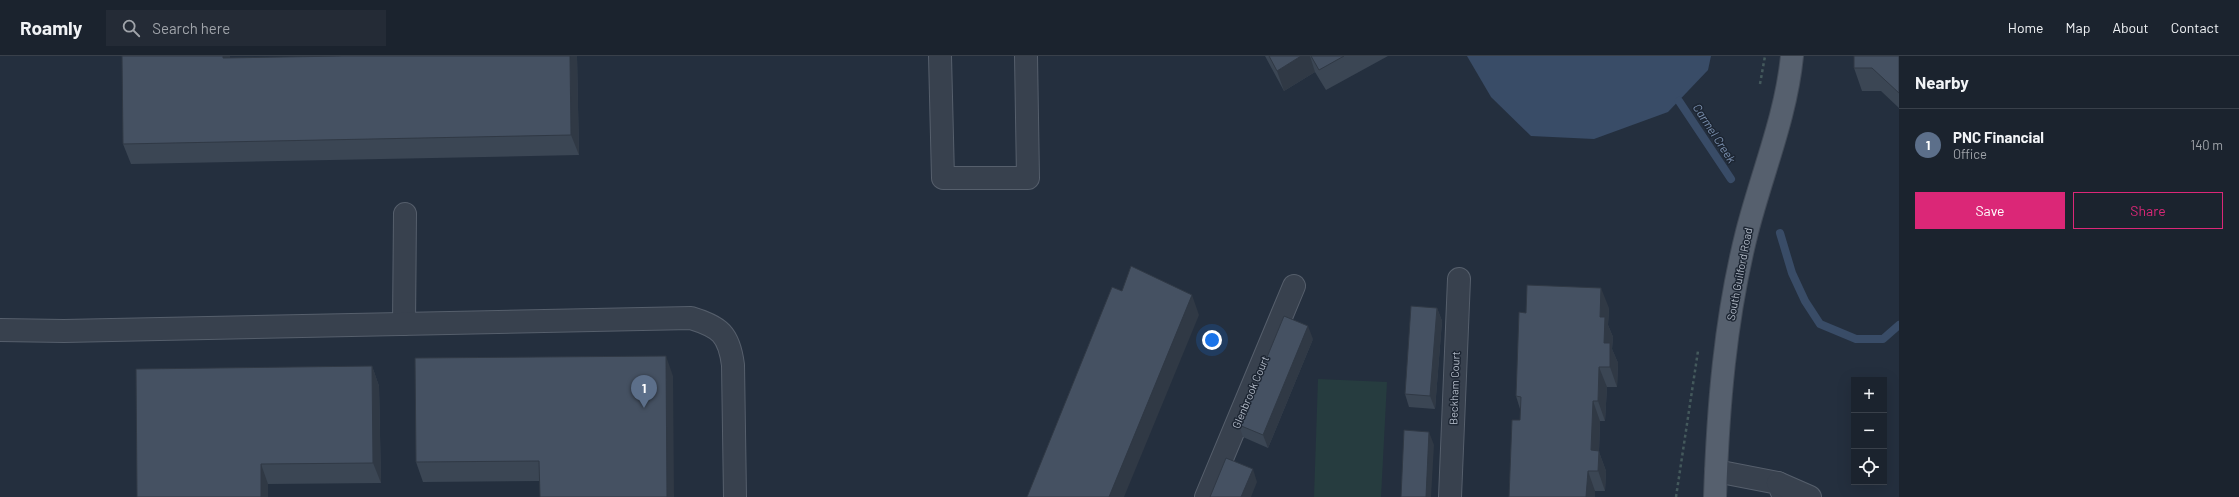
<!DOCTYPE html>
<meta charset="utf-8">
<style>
body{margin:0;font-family:Barlow,sans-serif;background:#242b36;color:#f1f3f6}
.controls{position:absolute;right:12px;bottom:12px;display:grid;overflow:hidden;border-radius:0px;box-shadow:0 4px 16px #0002}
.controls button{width:36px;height:36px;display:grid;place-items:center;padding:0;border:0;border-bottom:1px solid #39404a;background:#1b232e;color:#f1f3f6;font:20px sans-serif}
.you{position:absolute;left:1212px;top:284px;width:14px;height:14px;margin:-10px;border:3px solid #fff;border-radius:50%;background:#1a73e8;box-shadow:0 0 0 6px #1a73e833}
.badge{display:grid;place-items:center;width:26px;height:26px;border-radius:50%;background:#db2777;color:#fff;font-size:13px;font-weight:700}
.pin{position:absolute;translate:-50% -33px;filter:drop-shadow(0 1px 2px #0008)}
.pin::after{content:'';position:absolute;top:21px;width:14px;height:12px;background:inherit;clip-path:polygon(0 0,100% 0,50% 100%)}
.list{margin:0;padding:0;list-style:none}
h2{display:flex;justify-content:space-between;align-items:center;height:52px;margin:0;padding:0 16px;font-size:17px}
h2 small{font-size:13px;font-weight:400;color:#a0a4aa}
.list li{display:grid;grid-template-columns:26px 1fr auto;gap:12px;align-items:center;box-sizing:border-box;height:72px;padding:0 16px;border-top:1px solid #39404a}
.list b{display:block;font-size:15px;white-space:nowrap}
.list p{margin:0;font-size:13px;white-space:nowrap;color:#a0a4aa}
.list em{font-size:13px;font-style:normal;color:#a0a4aa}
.actions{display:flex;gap:8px;padding:12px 16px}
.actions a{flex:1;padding:9px 0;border:1px solid #db2777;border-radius:0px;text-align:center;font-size:14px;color:#db2777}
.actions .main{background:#db2777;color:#fff}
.icon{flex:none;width:22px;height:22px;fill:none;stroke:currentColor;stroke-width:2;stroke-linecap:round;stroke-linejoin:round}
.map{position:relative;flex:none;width:1899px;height:441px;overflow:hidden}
header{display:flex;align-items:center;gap:24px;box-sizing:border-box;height:56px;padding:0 20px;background:#1b232e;border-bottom:1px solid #39404a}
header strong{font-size:19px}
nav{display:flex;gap:22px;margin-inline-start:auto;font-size:14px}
.search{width:280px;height:36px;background:#242b36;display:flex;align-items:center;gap:10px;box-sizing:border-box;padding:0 14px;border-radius:0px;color:#a0a4aa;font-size:15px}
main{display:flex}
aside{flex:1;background:#1b232e}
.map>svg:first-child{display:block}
</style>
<header>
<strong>Roamly</strong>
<div class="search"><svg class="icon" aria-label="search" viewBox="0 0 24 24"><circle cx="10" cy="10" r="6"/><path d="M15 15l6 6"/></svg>Search here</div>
<nav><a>Home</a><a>Map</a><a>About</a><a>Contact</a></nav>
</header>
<main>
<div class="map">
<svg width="1899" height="441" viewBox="0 0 1899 441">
<rect width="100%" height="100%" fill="#242f3e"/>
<polygon fill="#263c3f" points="1318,323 1387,326 1381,441 1314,441"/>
<polygon fill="#394c67" points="1467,0 1711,0 1708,14 1668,56 1594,83 1531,80 1491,41"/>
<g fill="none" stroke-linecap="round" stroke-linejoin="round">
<g stroke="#394c67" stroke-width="8">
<polyline points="1679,45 1731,123"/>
<polyline points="1780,177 1792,217 1805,245 1820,268 1856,283 1883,283 1899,269"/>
</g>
<defs>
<g id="minor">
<polyline points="940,0 943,122 1028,122 1026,0"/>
<polyline points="404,268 405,158"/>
<path d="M0,274L64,275L691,262C720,271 729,278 733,309L735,441"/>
<polyline points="1716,415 1778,427 1784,441"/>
<polyline points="1778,427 1810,441"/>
<polyline points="1206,441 1294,230"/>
<polyline points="1450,441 1459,223"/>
</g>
<path id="major" d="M1715,441C1718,352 1725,263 1747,176C1762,117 1786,61 1792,0"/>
</defs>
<use href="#minor" stroke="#565f6c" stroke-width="24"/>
<use href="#major" stroke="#414a57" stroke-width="24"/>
<g stroke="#44595c" stroke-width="2.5" stroke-dasharray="3 3" stroke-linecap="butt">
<polyline points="1760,28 1765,0"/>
<polyline points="1676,441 1698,295"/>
</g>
<use href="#minor" stroke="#38414e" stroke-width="22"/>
<use href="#major" stroke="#56606e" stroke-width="22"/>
</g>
<g fill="#3b4654">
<polygon points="577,0 579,99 131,108 123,88 230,2"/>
<polygon points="1265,0 1388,0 1326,34 1315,16 1284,35"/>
<polygon points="1899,0 1899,52 1881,35 1862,35 1854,12"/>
<polygon points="1437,252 1442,265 1435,353 1409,351 1405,338"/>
<polygon points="1609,252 1608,269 1613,281 1612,293 1618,307 1617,331 1607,331 1605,365 1600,365 1599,396 1606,415 1605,435 1595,435 1520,353 1516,340 1526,257"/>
<polygon points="1313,283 1268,392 1243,381 1239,369"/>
<polygon points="372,310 379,330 381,427 268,428 137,441"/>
<polygon points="673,320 540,425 423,426 416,406"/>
</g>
<g fill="#303945">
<polygon points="223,0 230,0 230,22 223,2"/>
<polygon points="570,0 577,0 579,99 571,79"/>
<polygon points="1301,0 1310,0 1315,16 1284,35 1277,15"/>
<polygon points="1601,232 1609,252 1608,269 1613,281 1612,293 1618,307 1617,331 1610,311 1604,287 1600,261"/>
<polygon points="1192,239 1199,259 1124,441 1109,441"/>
<polygon points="1437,252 1442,265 1435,353 1430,340"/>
<polygon points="1308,270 1313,283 1268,392 1263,379"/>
<polygon points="666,300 673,320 674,441 667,441"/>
<polygon points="372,310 379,330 381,427 373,407"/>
<polygon points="1599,311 1607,331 1605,365 1598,345"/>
<polygon points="1593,345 1600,365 1599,396 1606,415 1605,435 1591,394"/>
<polygon points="1429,376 1434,389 1431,441 1426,441"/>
<polygon points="261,408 268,428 268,441 261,441"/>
<polygon points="1253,413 1257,426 1251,441 1241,441"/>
<polygon points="1588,415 1595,435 1595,441 1586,441"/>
</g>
<g fill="#455162" stroke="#303945">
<polygon points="122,0 223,0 223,2 343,0 570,0 571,79 123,88"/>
<polygon points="1269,0 1301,0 1277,15"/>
<polygon points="1311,0 1344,0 1319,14"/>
<polygon points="1854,0 1899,0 1899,37 1872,12 1854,12"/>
<polygon points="1131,210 1192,239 1109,441 1027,441 1112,231 1122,235"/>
<polygon points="1527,229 1601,232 1600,261 1605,261 1604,287 1610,287 1610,311 1599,311 1598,345 1593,345 1591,394 1599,395 1598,415 1588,415 1586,441 1509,441 1512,364 1520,364 1521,341 1516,340 1519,256 1526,257"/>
<polygon points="1411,250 1437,252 1430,340 1405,338"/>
<polygon points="1284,260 1308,270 1263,379 1239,369"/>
<polygon points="666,300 667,441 540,441 539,405 416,406 415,302"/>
<polygon points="372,310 373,407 261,408 261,441 137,441 136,313"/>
<polygon points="1404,374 1429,376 1426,441 1401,441"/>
<polygon points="1226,402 1253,413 1241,441 1210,441"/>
</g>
<g text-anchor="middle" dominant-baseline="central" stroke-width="3" stroke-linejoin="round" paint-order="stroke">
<g font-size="11" fill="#b4bcc9" stroke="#1d2633">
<text transform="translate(1739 218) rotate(-79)">South Guilford Road</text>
<text transform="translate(1454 332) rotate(-88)">Beckham Court</text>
<text transform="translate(1250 336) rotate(-67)">Glenbrook Court</text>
</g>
<g font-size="12" font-style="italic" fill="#7c92b1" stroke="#1d2633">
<text transform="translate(1715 77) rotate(57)">Carmel Creek</text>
</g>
</g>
</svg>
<div class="controls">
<button>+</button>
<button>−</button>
<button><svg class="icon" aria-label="locate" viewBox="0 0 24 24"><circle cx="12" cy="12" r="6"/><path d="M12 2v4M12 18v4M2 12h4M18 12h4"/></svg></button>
</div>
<div class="you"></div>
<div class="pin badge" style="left:644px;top:352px;background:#5c6f8a">1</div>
</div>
<aside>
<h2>Nearby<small></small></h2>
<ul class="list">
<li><span class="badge" style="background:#5c6f8a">1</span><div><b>PNC Financial</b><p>Office</p></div><em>140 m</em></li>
</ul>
<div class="actions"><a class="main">Save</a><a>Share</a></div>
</aside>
</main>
